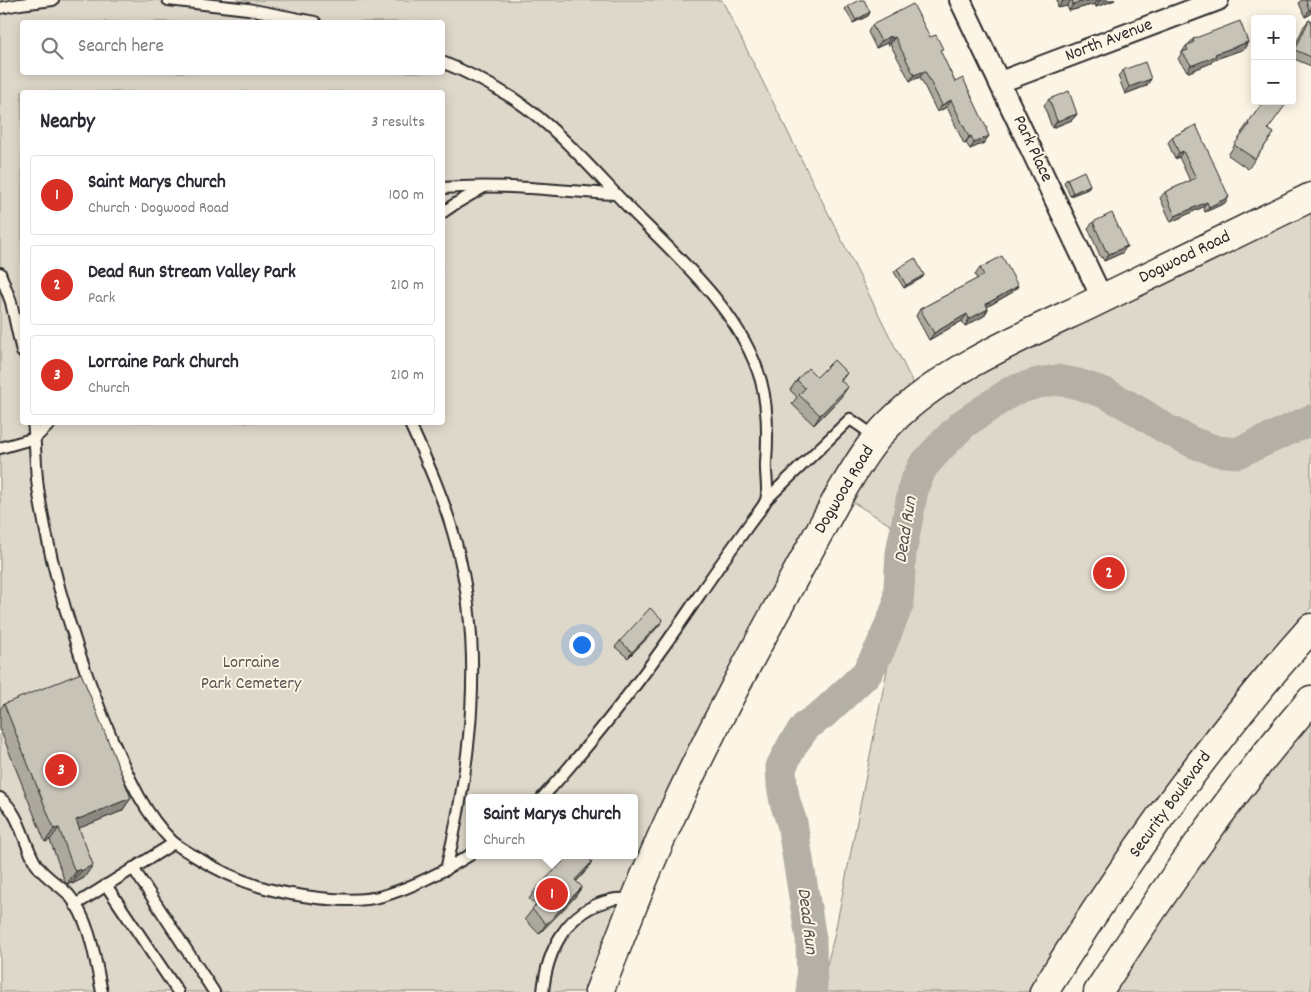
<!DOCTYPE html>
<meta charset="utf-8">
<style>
body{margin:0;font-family:Dekko,sans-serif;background:#f7f7f7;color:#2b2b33}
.controls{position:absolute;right:15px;top:15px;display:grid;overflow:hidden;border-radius:5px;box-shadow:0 2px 12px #0003}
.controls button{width:45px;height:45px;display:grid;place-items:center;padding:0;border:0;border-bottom:1px solid #e1e1e2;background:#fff;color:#2b2b33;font:25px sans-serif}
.you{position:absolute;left:581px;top:644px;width:18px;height:18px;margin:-12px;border:4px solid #fff;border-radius:50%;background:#1a73e8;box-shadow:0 0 0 8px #1a73e833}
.badge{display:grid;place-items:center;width:32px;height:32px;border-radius:50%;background:#d93025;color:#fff;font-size:16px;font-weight:700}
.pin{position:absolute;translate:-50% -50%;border:2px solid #fff;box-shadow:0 1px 5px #0006}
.popup{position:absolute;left:466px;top:794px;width:172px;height:65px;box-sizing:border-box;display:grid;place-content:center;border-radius:5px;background:#fff;filter:drop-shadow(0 1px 4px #0005);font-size:16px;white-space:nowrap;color:#7c7c81}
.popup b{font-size:19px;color:#2b2b33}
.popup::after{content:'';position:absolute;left:50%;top:100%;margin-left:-10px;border:10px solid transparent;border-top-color:#fff}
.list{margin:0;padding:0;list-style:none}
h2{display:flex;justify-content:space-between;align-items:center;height:65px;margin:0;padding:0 20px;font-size:21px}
h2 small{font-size:16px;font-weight:400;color:#7c7c81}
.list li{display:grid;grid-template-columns:32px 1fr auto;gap:15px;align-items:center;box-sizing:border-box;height:80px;margin:0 10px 10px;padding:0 10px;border:1px solid #e1e1e2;border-radius:5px}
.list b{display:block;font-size:19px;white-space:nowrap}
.list p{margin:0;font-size:16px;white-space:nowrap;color:#7c7c81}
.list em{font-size:16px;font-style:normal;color:#7c7c81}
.icon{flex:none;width:28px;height:28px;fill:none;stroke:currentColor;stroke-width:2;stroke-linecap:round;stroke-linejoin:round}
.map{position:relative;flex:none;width:1311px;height:992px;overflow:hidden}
.search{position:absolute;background:#fff;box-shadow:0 2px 12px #0003;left:20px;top:20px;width:425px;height:55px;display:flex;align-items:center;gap:12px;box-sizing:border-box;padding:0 18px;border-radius:5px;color:#7c7c81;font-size:19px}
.panel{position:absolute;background:#fff;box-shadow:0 2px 12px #0003;left:20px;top:90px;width:425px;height:335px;border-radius:5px}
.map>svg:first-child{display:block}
</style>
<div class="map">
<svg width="1311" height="992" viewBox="0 0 1311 992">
<rect width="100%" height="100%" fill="#fcf5e5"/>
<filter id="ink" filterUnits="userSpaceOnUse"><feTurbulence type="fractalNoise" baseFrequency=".02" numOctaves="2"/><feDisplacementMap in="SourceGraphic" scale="10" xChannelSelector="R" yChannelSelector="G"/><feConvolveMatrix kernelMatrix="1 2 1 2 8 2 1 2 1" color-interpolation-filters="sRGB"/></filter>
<g filter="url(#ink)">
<g fill="#ded8ca" stroke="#84827a" fill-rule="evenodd">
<path d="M0,0H722L916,389L898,404L590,992H0ZM22,22H442V72H22ZM22,92H442V422H22ZM470,798H634V855H470Z"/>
<path d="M1311,207V608C1284,640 1256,671 1230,704C1157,795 1087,891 1028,992H820L834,937L913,539L846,498L892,431L965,377Z"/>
<polygon points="1311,718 1311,992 1112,992 1189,874"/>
</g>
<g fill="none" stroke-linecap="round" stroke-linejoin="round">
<polyline stroke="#b4b0a5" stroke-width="31" points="812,992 811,939 792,823 785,802 782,785 781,767 793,744 806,726 823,714 867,673 880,649 898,605 901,553 914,485 923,466 942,445 963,424 1012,391 1038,383 1057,380 1078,384 1105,393 1138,411 1166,429 1194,443 1217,451 1237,453 1311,420"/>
<defs>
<g id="lane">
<polyline points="168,0 248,9 315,22"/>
<polyline points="0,8 20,4 53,0"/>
<path d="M442,62C467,72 492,85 514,99C562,131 599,178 639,218C685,264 743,316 761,381C768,407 768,435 766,462C765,472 769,492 766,500C763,508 755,516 750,523C733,547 716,570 700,594C652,666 600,734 542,798"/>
<path d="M442,188C500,183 557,191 614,194"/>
<polyline points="442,213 455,204 484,187"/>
<polyline points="0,273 11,302 22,352"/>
<path d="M33,422C36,444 35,466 38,488C51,574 78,658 112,739C128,775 143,812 172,841C177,846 185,850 191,854C221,873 255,888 291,894C320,899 358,904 386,895C415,886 444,871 470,855"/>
<path d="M409,422C427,461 445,501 456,543C485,651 471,763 446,870"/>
<polyline points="0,448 35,438 52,422"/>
<polyline points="767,499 850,419 876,437"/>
<path d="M0,798C21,814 23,843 36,864C44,877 60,885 69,895C91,921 95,960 102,992"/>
<polyline points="133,868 214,992"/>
<polyline points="106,885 178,992"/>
<polyline points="75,905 174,843"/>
<path d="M543,992C547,950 567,910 611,900C618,898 627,899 634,899"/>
</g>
<g id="street">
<polyline points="960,0 1102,298"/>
<polyline points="1000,82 1218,0"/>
</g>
<path id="secondary" d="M599,992C621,936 642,879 668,823C719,711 781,602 840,494C855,469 869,444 890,423C941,371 1021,337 1087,306C1162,270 1236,233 1311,197"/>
<g id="primary">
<path d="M1044,992C1122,865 1212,739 1311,628"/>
<path d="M1098,992C1163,891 1232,791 1311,700"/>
</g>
</defs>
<use href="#lane" stroke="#2b2b2b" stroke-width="14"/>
<use href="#street" stroke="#2b2b2b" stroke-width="24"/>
<use href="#secondary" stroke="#2b2b2b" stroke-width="31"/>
<use href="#primary" stroke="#2b2b2b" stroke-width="31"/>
<use href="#lane" stroke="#fcf5e5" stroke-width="10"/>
<use href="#street" stroke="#fcf5e5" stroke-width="20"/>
<use href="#secondary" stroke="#fcf5e5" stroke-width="28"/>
<use href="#primary" stroke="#fcf5e5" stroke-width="28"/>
</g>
<g fill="#aca89d" stroke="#2b2b2b">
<polygon points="1057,0 1115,0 1096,7 1095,4 1069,11 1067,6 1058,8"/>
<polygon points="1301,0 1311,0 1311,14 1305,17 1299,3"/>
<polygon points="848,6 870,12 868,16 853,23 845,9"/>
<polygon points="1309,20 1311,21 1311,66 1292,58 1292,52 1304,26"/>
<polygon points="872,25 930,37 940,52 955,82 986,130 984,143 970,149 966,143 964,144 947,107 937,112 920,77 910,81 890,44 888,45 887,43 876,48 868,32"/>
<polygon points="1193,39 1248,42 1244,49 1213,60 1211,63 1189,72 1187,71 1178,59 1186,46 1189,44"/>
<polygon points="1123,70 1151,79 1146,86 1125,94 1118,76"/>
<polygon points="1049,99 1077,114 1072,120 1052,128 1044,105"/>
<polygon points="1264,101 1268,129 1274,133 1248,169 1228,155 1242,134 1241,133"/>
<polygon points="1196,125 1225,203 1205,212 1203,207 1171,222 1160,198 1165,192 1190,181 1179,157 1175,159 1168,143 1172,137"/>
<polygon points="1067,179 1090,185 1088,189 1070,196 1064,182"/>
<polygon points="1093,222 1127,246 1122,253 1104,261 1102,257 1101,258 1088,228"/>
<polygon points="980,268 1018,286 1013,292 987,307 988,309 984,316 965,326 962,321 929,340 916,316 920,309 977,279 975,275"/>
<polygon points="897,269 924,275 922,278 904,288 894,272"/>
<polygon points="847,373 841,381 841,397 814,425 792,404 797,397 790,390 797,380"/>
<polygon points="663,620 658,627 628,658 615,647 620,641"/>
<polygon points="4,704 131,798 122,811 79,828 84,878 72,884 71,882 67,884 65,882 50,840 45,842 0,729 0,709"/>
<polygon points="585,872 576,882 575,897 539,934 525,919 536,905 529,899 536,889"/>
</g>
<g fill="#8c8880" stroke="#2b2b2b">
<polygon points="1067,0 1071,0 1067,6 1058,8 1063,1"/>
<polygon points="1090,0 1098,0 1095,4 1069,11 1073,4"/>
<polygon points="1100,0 1115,0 1096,7"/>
<polygon points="1309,10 1311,10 1311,14 1305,17"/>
<polygon points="870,12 868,16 853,23 856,20"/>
<polygon points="891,36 887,43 876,48 881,41"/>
<polygon points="895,37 890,44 888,45 892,38"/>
<polygon points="1248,42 1244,49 1213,60 1211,63 1189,72 1187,71 1191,65 1215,54"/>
<polygon points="925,71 920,77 910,81 914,75"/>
<polygon points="1151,79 1146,86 1125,94 1129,87"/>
<polygon points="951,100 947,107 937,112 942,105"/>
<polygon points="1077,114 1072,120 1052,128 1057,121"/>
<polygon points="971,136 966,143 964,144 969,137"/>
<polygon points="989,136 984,143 970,149 974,143"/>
<polygon points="1183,151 1179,157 1175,159 1179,153"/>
<polygon points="1090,185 1088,189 1070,196 1073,193"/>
<polygon points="1229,197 1225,203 1205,212 1209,207"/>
<polygon points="1207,202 1203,207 1171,222 1175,216"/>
<polygon points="1127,246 1122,253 1104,261 1109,254"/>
<polygon points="924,275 922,278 904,288 906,285"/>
<polygon points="1018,286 1013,292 981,310 986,304"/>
<polygon points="988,309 984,316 965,326 969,319"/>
<polygon points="967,314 962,321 929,340 934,333"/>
<polygon points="848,387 841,397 814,425 820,415"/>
<polygon points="663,620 658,627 628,658 632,652"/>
<polygon points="131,798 122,811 67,833 76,820"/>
<polygon points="59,828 50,840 45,842 54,829"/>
<polygon points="592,862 585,872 568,890 575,880"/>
<polygon points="93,865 84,878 72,884 81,871"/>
<polygon points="80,869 71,882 67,884 76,871"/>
<polygon points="582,887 575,897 539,934 546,924"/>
</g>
<g fill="#c8c3b7" stroke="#2b2b2b">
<polygon points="859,0 864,0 870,12 856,20 848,6"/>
<polygon points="1072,0 1090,0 1073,4"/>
<polygon points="1306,0 1311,0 1311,10 1309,10"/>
<polygon points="913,4 930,37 936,35 943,49 940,50 955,82 963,78 987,129 986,129 989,136 974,143 971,136 969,137 951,100 942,105 925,71 914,75 895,37 892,38 891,36 881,41 872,25"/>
<polygon points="1309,20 1311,21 1311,57 1295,50"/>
<polygon points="1240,21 1248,42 1215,54 1216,56 1193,65 1191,65 1182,52 1188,50 1186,46 1194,42 1193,39"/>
<polygon points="1145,62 1151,79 1129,87 1123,70"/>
<polygon points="1069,91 1077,114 1057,121 1049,99"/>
<polygon points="1264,101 1283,101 1286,104 1268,129 1274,133 1255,159 1234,145 1249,125 1248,123"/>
<polygon points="1196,125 1229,197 1209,207 1207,202 1175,216 1165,192 1196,178 1183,151 1179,153 1172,137"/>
<polygon points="1084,171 1090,185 1073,193 1067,179"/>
<polygon points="1112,213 1127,246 1109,254 1107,250 1106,251 1093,222"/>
<polygon points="1002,256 1018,286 986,304 988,309 969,319 967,314 934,333 920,309 984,275 980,268"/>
<polygon points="915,258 924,275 906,285 897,269"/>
<polygon points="834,360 847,373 840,380 848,387 820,415 799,395 805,388 797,380 808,368 817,377"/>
<polygon points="650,608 663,620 632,652 620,641"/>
<polygon points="81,673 131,798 76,820 93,865 81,871 80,869 76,871 74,870 59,828 54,829 4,704"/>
<polygon points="569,855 585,855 592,862 575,880 582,887 546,924 532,909 544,897 536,889"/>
</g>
</g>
<g text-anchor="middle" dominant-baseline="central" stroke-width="4" stroke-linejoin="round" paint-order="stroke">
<g font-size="18" fill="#2b2b2b" stroke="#fcf5e5">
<text transform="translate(1109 41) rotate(-21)">North Avenue</text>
<text transform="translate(1032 149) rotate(65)">Park Place</text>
<text transform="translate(1185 258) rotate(-26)">Dogwood Road</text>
<text transform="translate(845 490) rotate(-59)">Dogwood Road</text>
<text transform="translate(1171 805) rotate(-54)">Security Boulevard</text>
</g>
<g font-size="18" fill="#585653" stroke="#fcf5e5">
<text x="251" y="663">Lorraine<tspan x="251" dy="21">Park Cemetery</tspan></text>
</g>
<g font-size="19" font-style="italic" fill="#545350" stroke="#fcf5e5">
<text transform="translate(907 530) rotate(-81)">Dead Run</text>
<text transform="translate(806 921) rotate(83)">Dead Run</text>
</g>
</g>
</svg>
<div class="controls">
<button>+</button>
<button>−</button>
</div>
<div class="you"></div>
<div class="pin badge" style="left:552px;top:894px">1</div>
<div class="popup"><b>Saint Marys Church</b>Church</div>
<div class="pin badge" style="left:1109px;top:573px">2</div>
<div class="pin badge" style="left:61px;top:770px">3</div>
<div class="search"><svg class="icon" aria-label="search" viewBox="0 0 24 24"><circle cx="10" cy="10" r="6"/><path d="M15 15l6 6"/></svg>Search here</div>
<section class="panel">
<h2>Nearby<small>3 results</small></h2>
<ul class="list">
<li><span class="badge">1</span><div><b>Saint Marys Church</b><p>Church · Dogwood Road</p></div><em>100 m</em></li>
<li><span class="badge">2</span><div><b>Dead Run Stream Valley Park</b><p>Park</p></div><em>210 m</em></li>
<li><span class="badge">3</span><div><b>Lorraine Park Church</b><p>Church</p></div><em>210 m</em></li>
</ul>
</section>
</div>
